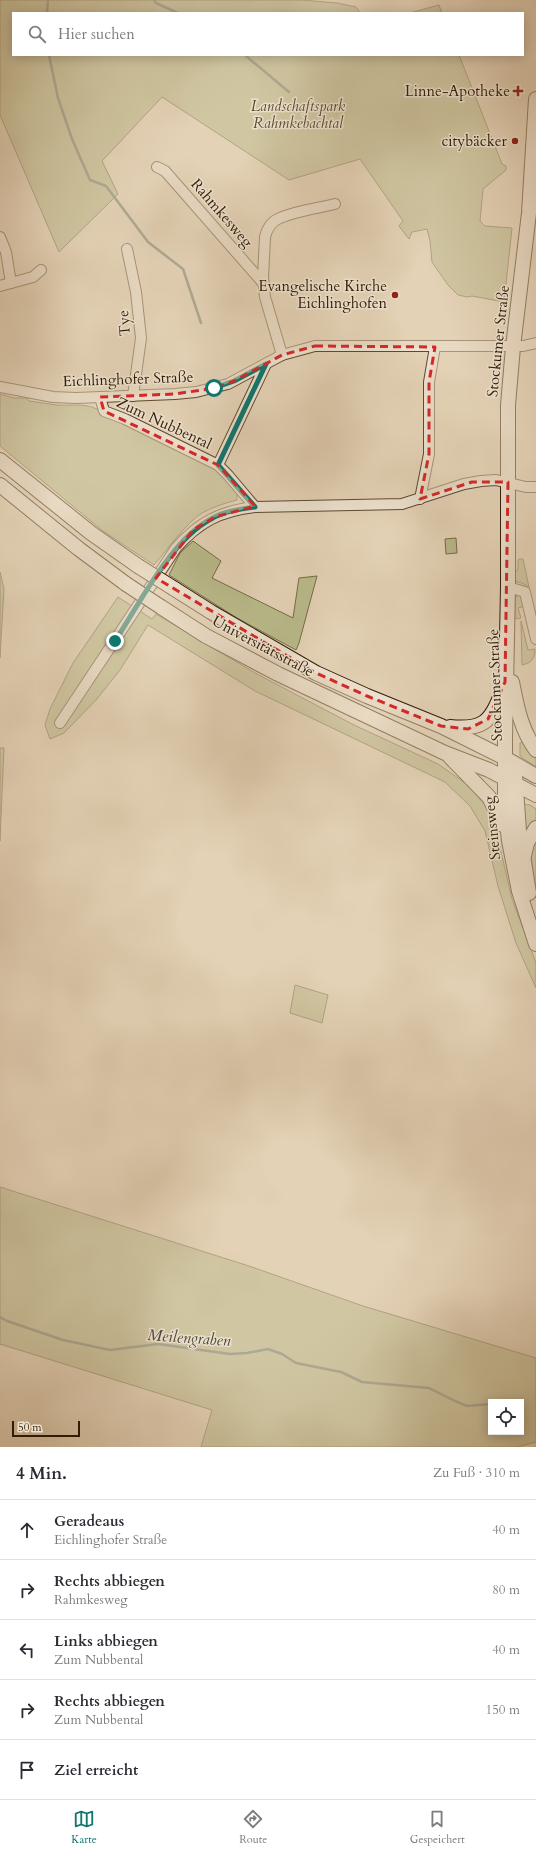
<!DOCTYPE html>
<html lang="de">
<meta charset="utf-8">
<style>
body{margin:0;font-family:Cardo,serif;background:#f2f2f3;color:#2b2b33}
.controls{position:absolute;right:12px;bottom:12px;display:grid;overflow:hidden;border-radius:0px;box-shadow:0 2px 10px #0003}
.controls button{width:36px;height:36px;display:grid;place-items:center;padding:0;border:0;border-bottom:1px solid #e1e1e2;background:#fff;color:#2b2b33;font:20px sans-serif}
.scale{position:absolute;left:12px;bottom:10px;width:68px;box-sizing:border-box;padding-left:4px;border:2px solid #321c03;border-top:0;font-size:11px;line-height:14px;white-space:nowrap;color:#321c03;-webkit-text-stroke:3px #ede2d0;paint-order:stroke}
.stop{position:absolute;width:12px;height:12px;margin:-9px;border:3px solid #0f766e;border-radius:50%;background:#fff}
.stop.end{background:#0f766e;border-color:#fff;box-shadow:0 1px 4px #0008}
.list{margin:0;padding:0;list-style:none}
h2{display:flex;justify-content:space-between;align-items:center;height:52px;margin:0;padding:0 16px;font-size:17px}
h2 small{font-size:13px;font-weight:400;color:#7c7c81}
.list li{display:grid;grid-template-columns:26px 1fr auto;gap:12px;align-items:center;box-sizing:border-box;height:60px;padding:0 16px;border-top:1px solid #e1e1e2}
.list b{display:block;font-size:15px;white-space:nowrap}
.list p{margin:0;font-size:13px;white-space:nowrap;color:#7c7c81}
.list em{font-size:13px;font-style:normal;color:#7c7c81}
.icon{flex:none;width:22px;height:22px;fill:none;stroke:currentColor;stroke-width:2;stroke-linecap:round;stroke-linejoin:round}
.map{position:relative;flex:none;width:536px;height:1447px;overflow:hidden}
.search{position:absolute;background:#fff;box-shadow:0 2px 10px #0003;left:12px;right:12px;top:12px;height:44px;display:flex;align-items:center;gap:10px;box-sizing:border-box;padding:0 14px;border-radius:0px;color:#7c7c81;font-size:15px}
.sheet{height:352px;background:#fff}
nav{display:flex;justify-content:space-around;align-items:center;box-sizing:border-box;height:56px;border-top:1px solid #e1e1e2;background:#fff;font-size:11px;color:#7c7c81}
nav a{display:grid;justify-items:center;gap:2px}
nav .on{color:#0f766e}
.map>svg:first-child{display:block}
</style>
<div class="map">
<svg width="536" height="1447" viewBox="0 0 536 1447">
<rect width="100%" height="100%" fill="#e4d2b6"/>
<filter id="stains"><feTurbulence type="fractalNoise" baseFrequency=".005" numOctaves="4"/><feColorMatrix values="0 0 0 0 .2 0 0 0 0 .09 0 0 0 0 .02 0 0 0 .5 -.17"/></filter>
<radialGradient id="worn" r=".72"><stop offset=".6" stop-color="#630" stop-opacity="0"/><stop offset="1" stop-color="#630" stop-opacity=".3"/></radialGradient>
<g fill="#b9ba8b" stroke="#766b47" fill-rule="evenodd">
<polygon points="0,0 302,0 337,3 356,7 360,13 13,13 13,55 459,55 502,164 506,166 506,170 483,189 480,221 485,226 512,228 504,302 472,296 467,297 458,295 448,285 432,262 430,241 427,229 412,232 409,239 399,226 403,221 360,159 289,180 162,97 102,161 118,194 59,252 0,115"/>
<polygon points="439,5 442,13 410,13"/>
<path d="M0,394L14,398H27L29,401C38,402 48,404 57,405C74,406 89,402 103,413L218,469L237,491V500C225,503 213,507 202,513C186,523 167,550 154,565L103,531L0,446Z"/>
<polygon points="456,538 457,553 446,554 445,539"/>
<polygon points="193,541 221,561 212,578 293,618 299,578 317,576 299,643 296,650 237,618 169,575 180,553"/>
<polygon points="520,559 523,559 529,587 522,583 517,582 514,579 515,573 518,569 518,560"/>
<polygon points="0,572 4,589 0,658"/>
<polygon points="518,594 520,594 525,606 518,608 521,618 515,619 515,599"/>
<polygon points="118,597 152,619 156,614 255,673 354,725 438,764 468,785 490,811 498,839 512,899 536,963 536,988 516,943 498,886 485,831 470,806 445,782 255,691 148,625 120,670 96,700 64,733 50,739 45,725 50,709 73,663"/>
<path d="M521,621L528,650L535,649C535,659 531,663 522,665Z"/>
<polygon points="524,741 536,759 536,767 520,756 520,743"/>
<polygon points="0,748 4,748 0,841"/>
<polygon points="522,804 530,805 536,809 536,823 526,835"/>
<polygon points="536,836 536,893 531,856"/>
<polygon points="295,985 328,995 322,1023 290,1013"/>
<path d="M0,1187L249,1266L363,1306L536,1358V1442L517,1447H201L212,1410L0,1344ZM491,1402H521V1432H491Z"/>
</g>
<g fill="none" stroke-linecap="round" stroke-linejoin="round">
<g stroke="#6d796b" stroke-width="2.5">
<polyline points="154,0 156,3 178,13"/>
<polyline points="47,13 48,0"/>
<polyline points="49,55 58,98 72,139 90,180 106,186 148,242 183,269 201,323"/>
<polyline points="246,56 289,92"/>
<polyline points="0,1317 7,1321 63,1340 110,1350 158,1344 230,1354 247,1353 268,1349 282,1354 296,1363 341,1372 362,1382 429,1388 455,1401 467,1406 491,1404"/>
</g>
<defs>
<g id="street">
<polyline points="157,167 165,171 263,283"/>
<polyline points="0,237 6,252 11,283"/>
<polyline points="127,249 136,292 141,338 133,396"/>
<polyline points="0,286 33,277 41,270"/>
<path d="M282,355L265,297L263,277L265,237C267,229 272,221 280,218C295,211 319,208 335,204"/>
<polyline points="0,387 53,397 76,398 175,394 196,392 228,384 282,355 315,346 523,346 536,343"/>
<polyline points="100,397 104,411 125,419 218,465 228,475 255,507"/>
<polyline points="218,465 266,364"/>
<polyline points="420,499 429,454 429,382 435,347"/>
<polyline points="508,587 525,592 536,639"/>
<path d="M60,723L176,548C199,522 220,511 255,507L402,504L464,484L481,481L496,480L526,487H536"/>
</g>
<g id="secondary">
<polyline points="536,99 529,213 513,347 508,405 508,587 505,739 505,802 509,841 519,891 536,944"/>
<polyline points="0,460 91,533 138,566"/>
<polyline points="0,485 79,549 126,584"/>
<polyline points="173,588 211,612 316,673 367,696 441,726 505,758 536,776"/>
<polyline points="161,607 206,636 278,674 445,753 489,770 536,795"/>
<path d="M512,682C517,707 521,730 536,750"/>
<path d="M450,727C482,730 491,723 502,692"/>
<polyline points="450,757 489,797 503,825"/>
<polyline points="515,775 519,831 529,893"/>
<polyline points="524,856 527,843 536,828"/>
</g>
</defs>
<use href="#street" stroke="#5e4a30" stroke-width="12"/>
<use href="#secondary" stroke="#321c03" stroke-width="16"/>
<use href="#street" stroke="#ede2d0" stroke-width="10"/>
<use href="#secondary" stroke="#ede2d0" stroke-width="14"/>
<defs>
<g id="secondary-bridge">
<polyline points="138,566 173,588"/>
<polyline points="126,584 161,607"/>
</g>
</defs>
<use href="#secondary-bridge" stroke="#321c03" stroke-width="16" stroke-linecap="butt"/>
<use href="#secondary-bridge" stroke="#ede2d0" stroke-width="14"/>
</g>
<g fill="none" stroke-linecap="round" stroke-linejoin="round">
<path stroke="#0f766e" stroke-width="5" d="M115,641C140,603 171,540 211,519C224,511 240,509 255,507L218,465L266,364L234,381L214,388"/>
</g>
<path d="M0 0H536V1447H0ZM315,346L435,347L429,382V454L420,499L472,482H508L505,682L488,719L468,729L441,726L367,696L316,673L156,578L193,530L215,517L255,506L218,465L104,411L100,397L175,394L215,388L234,381L282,355Z" fill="#e4d2b6" fill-opacity=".55" fill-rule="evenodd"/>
<path fill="none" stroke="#d62828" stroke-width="3" stroke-dasharray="8 5" stroke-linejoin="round" d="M315,346L435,347L429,382V454L420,499L472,482H508L505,682L488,719L468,729L441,726L367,696L316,673L156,578L193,530L215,517L255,506L218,465L104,411L100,397L175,394L215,388L234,381L282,355Z"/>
<g fill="#8f2418" stroke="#ede2d0" stroke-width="1.5">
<path d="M516 85h4v4h4v4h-4v4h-4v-4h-4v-4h4z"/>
<circle cx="515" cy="141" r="4"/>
<circle cx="395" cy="295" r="4"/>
</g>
<g text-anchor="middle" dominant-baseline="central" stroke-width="3" stroke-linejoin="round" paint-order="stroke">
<g font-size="15" fill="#321c03" stroke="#ede2d0" text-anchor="end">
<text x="510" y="91">Linne-Apotheke</text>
<text x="507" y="141">citybäcker</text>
<text x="387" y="286">Evangelische Kirche<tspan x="387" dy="17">Eichlinghofen</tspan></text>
</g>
<g font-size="15" font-style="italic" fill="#5a4b2c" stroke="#ede2d0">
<text x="298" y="106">Landschaftspark<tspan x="298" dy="17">Rahmkebachtal</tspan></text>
</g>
<g font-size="15" fill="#321c03" stroke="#ede2d0">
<text transform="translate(222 213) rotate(49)">Rahmkesweg</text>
<text transform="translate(124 323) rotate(-95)">Tye</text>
<text transform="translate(498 341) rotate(-84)">Stockumer Straße</text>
<text transform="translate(128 379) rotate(-2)">Eichlinghofer Straße</text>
<text transform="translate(164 423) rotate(25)">Zum Nubbental</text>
<text transform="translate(263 646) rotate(28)">Universitätsstraße</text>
<text transform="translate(495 685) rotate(-92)">Stockumer Straße</text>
<text transform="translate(492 828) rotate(-96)">Steinsweg</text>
</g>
<g font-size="16" font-style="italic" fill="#504a37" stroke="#ede2d0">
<text transform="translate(189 1338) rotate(4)">Meilengraben</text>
</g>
</g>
<rect width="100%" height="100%" filter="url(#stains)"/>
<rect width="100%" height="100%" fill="url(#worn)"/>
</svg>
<div class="controls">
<button><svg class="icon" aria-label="locate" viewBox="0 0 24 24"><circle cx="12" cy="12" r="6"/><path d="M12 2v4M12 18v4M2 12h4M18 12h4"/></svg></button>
</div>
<div class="scale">50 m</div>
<div class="stop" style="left:214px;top:388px"></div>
<div class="stop end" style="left:115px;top:641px"></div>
<div class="search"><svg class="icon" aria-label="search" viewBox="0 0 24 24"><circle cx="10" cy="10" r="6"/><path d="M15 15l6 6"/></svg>Hier suchen</div>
</div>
<section class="sheet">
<h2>4 Min.<small>Zu Fuß · 310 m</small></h2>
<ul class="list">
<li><svg class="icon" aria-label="ahead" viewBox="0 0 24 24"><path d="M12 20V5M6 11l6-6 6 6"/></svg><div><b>Geradeaus</b><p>Eichlinghofer Straße</p></div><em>40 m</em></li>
<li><svg class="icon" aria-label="right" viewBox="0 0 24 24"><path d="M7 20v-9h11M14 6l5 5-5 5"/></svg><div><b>Rechts abbiegen</b><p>Rahmkesweg</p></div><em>80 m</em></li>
<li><svg class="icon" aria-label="left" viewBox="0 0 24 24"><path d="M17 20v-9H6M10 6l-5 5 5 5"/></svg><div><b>Links abbiegen</b><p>Zum Nubbental</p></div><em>40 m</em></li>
<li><svg class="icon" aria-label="right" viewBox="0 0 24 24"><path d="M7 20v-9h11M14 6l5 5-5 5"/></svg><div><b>Rechts abbiegen</b><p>Zum Nubbental</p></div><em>150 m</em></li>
<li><svg class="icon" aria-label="arrive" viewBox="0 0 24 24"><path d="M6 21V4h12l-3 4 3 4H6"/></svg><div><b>Ziel erreicht</b></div></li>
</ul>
</section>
<nav>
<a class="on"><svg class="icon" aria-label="map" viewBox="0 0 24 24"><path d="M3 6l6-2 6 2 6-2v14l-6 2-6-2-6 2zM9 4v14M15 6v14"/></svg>Karte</a>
<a><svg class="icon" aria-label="directions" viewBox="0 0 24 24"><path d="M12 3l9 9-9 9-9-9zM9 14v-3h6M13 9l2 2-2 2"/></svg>Route</a>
<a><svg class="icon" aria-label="saved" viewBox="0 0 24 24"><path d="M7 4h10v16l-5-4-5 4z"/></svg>Gespeichert</a>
</nav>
